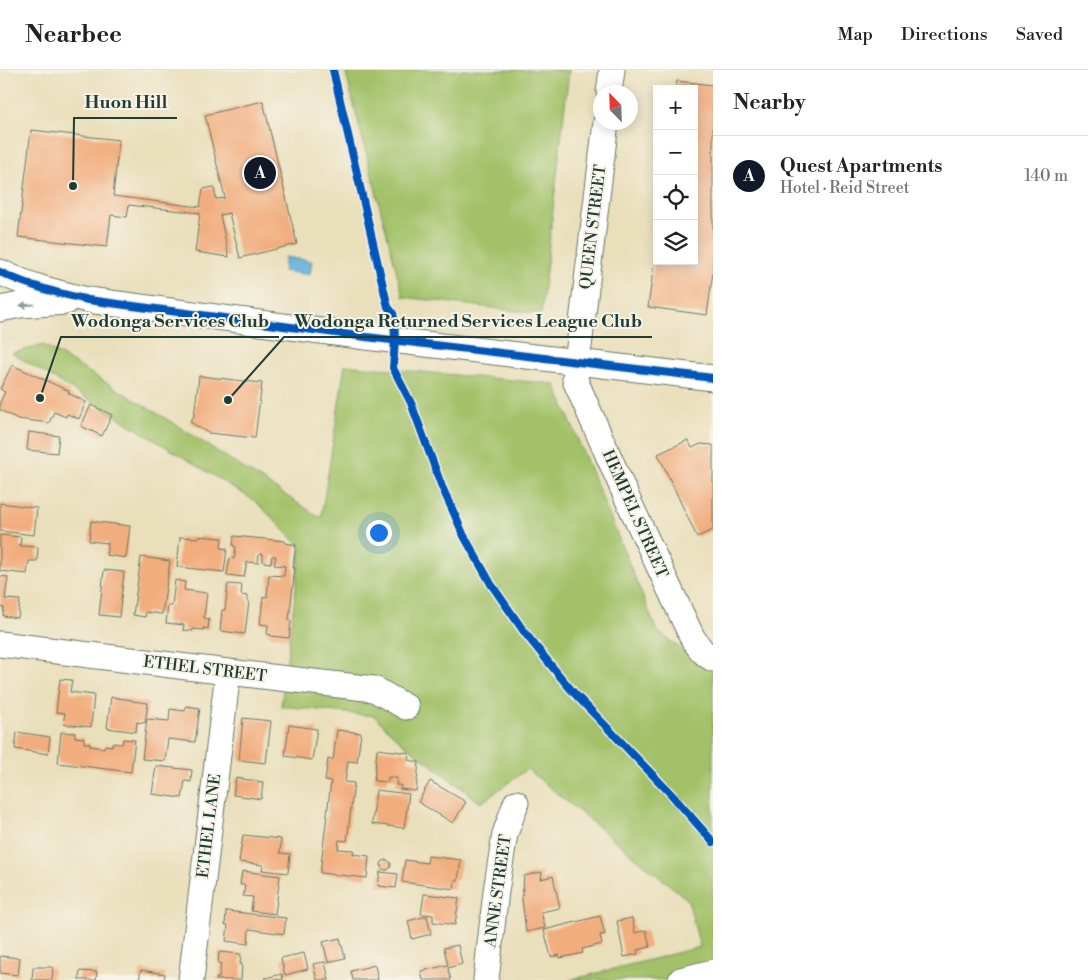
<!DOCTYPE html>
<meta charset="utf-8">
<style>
body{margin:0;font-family:"Libre Bodoni",serif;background:#f6f6f6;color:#222}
.controls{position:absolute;right:15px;top:15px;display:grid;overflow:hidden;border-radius:0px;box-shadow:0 2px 12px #0003}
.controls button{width:45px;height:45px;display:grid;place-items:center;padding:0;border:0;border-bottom:1px solid #e0e0e0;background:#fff;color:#222;font:25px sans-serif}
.compass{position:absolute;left:593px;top:15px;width:45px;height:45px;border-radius:50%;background:#fff;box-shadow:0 2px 12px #0003;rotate:337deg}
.you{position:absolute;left:378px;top:462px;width:18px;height:18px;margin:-12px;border:4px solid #fff;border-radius:50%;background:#1a73e8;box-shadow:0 0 0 8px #1a73e833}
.badge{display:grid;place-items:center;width:32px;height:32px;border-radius:50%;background:#111827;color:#fff;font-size:16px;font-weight:700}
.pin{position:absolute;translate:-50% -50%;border:2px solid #fff;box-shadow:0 1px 5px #0006}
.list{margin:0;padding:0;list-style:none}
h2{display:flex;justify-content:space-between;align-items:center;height:65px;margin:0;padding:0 20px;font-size:21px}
h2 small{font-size:16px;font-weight:400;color:#767676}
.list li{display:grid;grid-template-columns:32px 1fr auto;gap:15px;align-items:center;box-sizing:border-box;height:80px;padding:0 20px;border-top:1px solid #e0e0e0}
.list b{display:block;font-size:19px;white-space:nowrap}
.list p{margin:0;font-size:16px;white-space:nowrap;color:#767676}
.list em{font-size:16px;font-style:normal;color:#767676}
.icon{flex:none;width:28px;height:28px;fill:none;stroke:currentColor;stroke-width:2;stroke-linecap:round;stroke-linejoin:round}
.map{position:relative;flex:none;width:713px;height:910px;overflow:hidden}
header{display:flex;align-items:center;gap:30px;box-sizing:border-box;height:70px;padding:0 25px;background:#fff;border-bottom:1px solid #e0e0e0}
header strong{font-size:24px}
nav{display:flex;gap:28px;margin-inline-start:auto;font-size:18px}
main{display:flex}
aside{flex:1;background:#fff}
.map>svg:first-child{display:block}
</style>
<header>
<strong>Nearbee</strong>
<nav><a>Map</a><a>Directions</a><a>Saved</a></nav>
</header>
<main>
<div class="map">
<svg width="713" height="910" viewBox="0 0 713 910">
<rect width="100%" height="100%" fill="#f7f3e8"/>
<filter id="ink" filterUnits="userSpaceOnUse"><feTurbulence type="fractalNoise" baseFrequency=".02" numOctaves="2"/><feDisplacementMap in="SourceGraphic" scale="10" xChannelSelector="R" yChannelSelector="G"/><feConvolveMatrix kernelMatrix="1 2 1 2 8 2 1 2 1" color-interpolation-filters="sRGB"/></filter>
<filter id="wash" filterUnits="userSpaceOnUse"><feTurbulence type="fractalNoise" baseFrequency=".0096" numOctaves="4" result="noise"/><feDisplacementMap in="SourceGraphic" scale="20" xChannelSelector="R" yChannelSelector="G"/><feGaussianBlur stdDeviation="1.12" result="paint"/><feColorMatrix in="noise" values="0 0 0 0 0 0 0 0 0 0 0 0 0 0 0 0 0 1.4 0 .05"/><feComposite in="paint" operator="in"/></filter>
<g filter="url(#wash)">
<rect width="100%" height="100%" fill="#eadfbb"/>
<g fill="#a2c168" stroke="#607f4e">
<polygon points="345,0 569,0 541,244 403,227"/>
<polygon points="44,275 170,351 321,448 345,295 555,314 657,561 713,602 713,910 570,910 700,877 688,830 527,699 481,733 400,671 374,646 281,636 301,477 255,431 12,283"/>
</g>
<polygon fill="#64b1dd" stroke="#427788" points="285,187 312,191 310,205 283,201"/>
<g id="blocks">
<g fill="#f2ad7e">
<polygon points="677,11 713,15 713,202 707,245 648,237 656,178 657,178 657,191 694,191 694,19 676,19"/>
<polygon points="263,31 297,174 240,188 229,143 220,145 229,187 195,182 200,143 129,135 127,147 111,145 107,177 18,167 31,60 119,70 113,126 200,137 203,119 214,117 216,129 225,128 205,45"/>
<polygon points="12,295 69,321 68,323 86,332 79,349 67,344 66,347 54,342 49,353 18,349 0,340 0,332 5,322 0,319"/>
<polygon points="199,306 262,313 255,368 208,363 190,352 194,346"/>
<polygon points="91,335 112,345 102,366 81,356"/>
<polygon points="29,362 59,366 57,383 27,380"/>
<polygon points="688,370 692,378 701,374 713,375 713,460 697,467 658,384"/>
<polygon points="0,433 37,438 34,465 0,461"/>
<polygon points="91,451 130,456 126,488 106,485 108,473 89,471"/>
<polygon points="0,465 21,467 20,476 38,477 37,491 29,491 27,504 0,501"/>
<polygon points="198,466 222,468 221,478 227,479 224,502 177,497 180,467 198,468"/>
<polygon points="234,466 285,471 285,473 296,475 293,498 295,498 289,550 291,551 289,568 271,566 271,565 267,564 268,555 260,554 263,527 267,527 269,505 284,506 285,496 274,495 276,486 272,486 271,493 263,492 263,484 259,484 258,493 247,492 244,507 227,505 230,488 234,489 236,477 233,476"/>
<polygon points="141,487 170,491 162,544 146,542 145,547 133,545"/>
<polygon points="104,500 124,502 119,547 99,545"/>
<polygon points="0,506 8,507 5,529 20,530 18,548 3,546 4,538 0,537"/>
<polygon points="175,510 185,512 184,520 207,523 204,548 209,549 208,559 203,558 204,560 193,559 193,561 183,560 184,555 166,553 168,535 172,536"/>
<polygon points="228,514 242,515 241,525 247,526 247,531 249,531 245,564 220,561 222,540 225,540"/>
<polygon points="60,609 72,610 70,622 94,625 91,657 63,654 65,643 56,642"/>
<polygon points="111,627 132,630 132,631 148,633 145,653 137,652 136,662 107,658"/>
<polygon points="186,636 200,638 195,672 168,669 165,691 142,689 147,649 169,651 170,639 185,641"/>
<polygon points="243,648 271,651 266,693 239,690"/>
<polygon points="289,655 317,659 312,690 285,686"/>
<polygon points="337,660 361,663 357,692 348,691 345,712 354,713 347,771 339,770 338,779 354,780 353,784 369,786 367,808 320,803 331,711 325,711 328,689 333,690"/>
<polygon points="17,662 50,667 48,684 15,679"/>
<polygon points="61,662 75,663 75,667 84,668 84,673 90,673 90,676 104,678 105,675 112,676 112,673 122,674 123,669 135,670 131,702 58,693"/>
<polygon points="377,679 409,683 408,690 419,692 416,721 400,719 401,715 396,715 397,708 388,707 388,712 374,711"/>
<polygon points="156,696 192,700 191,712 185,711 182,728 152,724"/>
<polygon points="236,708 263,712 261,729 233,725"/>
<polygon points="430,711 466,732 453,753 418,732"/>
<polygon points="376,720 409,724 404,758 372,754"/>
<polygon points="243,765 281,769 280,783 290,784 288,803 262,800 263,795 239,792"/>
<polygon points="428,786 461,790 458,810 455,810 454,819 402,812 405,790 427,793"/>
<circle cx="386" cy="795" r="5"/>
<polygon points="242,801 280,806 275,844 251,841 253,827 243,826 245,815 240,815"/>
<polygon points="380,802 398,804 396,818 378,816"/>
<polygon points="542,802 541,809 553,806 560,838 541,842 545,858 526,862 522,829 524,806"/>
<polygon points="424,824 459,828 455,855 433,852 433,845 421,844"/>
<polygon points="226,841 286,848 284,864 249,859 248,874 226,871 228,855 225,855"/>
<polygon points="427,846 431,864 412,869 408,851"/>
<polygon points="600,846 605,864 600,865 602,874 582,879 583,883 560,888 559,885 551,887 544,860"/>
<polygon points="632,848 635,863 646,860 650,877 637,880 638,884 624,887 617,851"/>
<polygon points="340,868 345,888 328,892 323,872"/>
<polygon points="458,875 462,894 448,898 451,910 423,910 421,901 448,895 444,878"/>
<polygon points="219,882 241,884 240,894 242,894 241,910 216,910 216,908 219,908 221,893 218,893"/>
<polygon points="304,883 308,899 285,905 281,888"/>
<polygon points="0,886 20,888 18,905 0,903"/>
<polygon points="325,892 329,910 317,910 313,894"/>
<polygon points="375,895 378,910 353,910 351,901"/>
<polygon points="33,897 53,897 52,910 32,910"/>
<polygon points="141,900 165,904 164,910 139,910"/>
<polygon points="80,901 97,902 96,910 79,910"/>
<polygon points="282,904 283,910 265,910 265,908"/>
</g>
</g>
</g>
<g filter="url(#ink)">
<use href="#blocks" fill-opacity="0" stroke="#667663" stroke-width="1"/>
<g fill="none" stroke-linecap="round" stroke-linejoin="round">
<defs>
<g id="minor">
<polyline points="609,22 612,0"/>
<path d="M606,52L575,310L627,428L692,567C698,576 703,584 713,589"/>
<path d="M0,202C28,216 58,223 88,230L366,267L713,308"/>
<polyline points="0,239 20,235 66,232"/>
<polyline points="0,574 228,602 374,619 406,637"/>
<polyline points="191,910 228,602"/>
<polyline points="486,910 496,821 505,764 516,733"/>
<polyline points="681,910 713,902"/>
</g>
</defs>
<use href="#minor" stroke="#667663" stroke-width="27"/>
<use href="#minor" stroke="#fff" stroke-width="25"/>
<defs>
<g id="cycleway">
<polyline points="333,0 386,229 388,237 393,243 394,248 395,269 393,298 411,333 442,417 453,441 464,466 491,514 525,563 558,604 574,623 671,724 713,772"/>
<path d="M0,202C28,216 58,223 88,230L366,267L713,308"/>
</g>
</defs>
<use href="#cycleway" stroke="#f7f3e8" stroke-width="11"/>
<use href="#cycleway" stroke="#0057b8" stroke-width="8"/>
</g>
<defs><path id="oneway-solid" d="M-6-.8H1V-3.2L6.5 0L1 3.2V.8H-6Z" transform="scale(1.25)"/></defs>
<use fill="#8f9e9a" href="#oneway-solid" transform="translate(27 235) rotate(176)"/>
</g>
<g text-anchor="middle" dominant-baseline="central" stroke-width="4" stroke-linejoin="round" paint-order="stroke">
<g font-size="16" fill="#1f3d34" stroke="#f7f3e8">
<text transform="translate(593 157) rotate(-83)">QUEEN STREET</text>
<text transform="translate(635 444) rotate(66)">HEMPEL STREET</text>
<text transform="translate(205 599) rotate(7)">ETHEL STREET</text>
<text transform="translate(209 756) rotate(-83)">ETHEL LANE</text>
<text transform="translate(498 821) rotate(-82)">ANNE STREET</text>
</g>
</g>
<path fill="none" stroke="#1f3d34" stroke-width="2" d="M73 116L74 48H177M40 328L61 267H279M228 330L284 267H652"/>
<g fill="#1f3d34" stroke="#f7f3e8" stroke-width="2">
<circle cx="73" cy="116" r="5"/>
<circle cx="40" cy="328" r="5"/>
<circle cx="228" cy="330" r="5"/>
</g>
<g font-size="18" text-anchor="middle" font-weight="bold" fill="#1f3d34" stroke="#f7f3e8" stroke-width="4" stroke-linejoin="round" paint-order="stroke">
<text x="126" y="38">Huon Hill</text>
<text x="170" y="257">Wodonga Services Club</text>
<text x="468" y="257">Wodonga Returned Services League Club</text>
</g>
</svg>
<div class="controls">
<button>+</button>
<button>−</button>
<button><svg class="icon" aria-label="locate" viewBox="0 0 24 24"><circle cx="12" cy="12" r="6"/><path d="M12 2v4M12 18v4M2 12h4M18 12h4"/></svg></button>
<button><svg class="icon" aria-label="layers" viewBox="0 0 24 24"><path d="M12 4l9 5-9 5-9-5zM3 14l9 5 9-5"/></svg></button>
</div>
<svg class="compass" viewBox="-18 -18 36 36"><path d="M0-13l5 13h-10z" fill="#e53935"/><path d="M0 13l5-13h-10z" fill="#767676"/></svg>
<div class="you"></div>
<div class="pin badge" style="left:260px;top:103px">A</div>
</div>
<aside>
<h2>Nearby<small></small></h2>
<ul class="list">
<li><span class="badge">A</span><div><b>Quest Apartments</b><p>Hotel · Reid Street</p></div><em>140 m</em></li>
</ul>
</aside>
</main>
